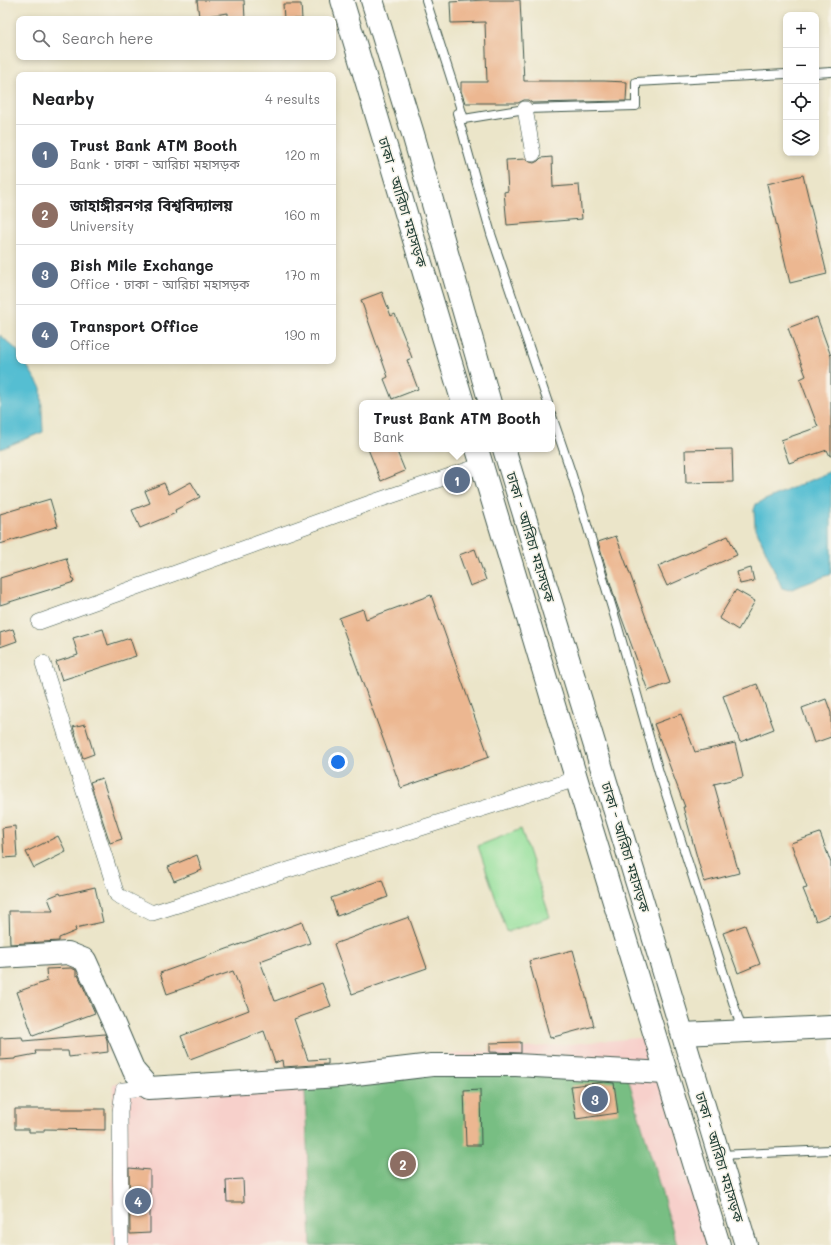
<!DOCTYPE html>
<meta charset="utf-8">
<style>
body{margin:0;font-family:Mali,"Noto Sans Bengali",sans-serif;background:#f6f6f6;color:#202124}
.controls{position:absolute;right:12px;top:12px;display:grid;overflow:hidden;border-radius:8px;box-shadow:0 2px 6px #0003}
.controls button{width:36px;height:36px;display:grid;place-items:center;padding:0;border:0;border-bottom:1px solid #e0e0e0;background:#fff;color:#202124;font:20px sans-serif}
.you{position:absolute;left:338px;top:762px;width:14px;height:14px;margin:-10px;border:3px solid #fff;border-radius:50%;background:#1a73e8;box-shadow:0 0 0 6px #1a73e833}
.badge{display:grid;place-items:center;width:26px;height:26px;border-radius:50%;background:#0f766e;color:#fff;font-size:13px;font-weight:700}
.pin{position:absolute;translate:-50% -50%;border:2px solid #fff;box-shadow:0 1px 4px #0006}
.popup{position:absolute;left:359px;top:400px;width:196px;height:52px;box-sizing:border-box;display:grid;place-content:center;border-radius:8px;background:#fff;filter:drop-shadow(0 1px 3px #0005);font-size:13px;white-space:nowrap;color:#757577}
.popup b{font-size:15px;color:#202124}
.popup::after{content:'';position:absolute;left:50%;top:100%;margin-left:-8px;border:8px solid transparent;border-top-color:#fff}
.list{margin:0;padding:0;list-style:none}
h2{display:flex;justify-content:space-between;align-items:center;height:52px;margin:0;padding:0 16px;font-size:17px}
h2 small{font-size:13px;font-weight:400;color:#757577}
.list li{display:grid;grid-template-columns:26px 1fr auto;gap:12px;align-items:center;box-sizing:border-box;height:60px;padding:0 16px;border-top:1px solid #e0e0e0}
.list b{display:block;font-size:15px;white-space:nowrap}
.list p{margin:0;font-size:13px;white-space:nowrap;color:#757577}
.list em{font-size:13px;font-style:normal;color:#757577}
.icon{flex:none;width:22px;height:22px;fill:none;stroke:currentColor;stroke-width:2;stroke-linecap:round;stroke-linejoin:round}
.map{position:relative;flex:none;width:831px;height:1245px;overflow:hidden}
.search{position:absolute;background:#fff;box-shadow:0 2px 6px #0003;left:16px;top:16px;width:320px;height:44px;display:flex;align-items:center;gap:10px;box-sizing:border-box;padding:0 14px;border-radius:8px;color:#757577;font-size:15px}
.panel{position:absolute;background:#fff;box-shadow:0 2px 6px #0003;left:16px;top:72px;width:320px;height:292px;border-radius:8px}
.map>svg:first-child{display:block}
</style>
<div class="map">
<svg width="831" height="1245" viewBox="0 0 831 1245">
<rect width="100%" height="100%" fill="#f7f3e8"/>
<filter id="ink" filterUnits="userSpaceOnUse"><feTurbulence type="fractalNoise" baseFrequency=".025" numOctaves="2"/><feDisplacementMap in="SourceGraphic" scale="8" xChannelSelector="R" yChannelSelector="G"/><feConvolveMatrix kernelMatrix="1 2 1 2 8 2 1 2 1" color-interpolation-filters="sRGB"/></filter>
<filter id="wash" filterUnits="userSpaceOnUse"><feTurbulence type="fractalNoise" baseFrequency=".012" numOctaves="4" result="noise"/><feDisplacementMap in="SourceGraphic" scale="16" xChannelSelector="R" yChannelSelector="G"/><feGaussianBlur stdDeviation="0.9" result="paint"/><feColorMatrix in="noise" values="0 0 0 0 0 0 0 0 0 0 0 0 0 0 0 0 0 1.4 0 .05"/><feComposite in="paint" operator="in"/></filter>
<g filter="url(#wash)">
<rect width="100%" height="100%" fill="#ebe5c9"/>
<polygon fill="#f7d0cb" points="648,1037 709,1245 112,1245 113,1084"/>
<polygon fill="#95e09b" stroke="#5a8e68" points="521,829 550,917 507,932 478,846"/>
<polygon fill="#78be83" stroke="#4c7e5c" points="432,1065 626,1071 677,1245 311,1245 305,1090"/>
<g fill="#55bed2" stroke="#3a7e83">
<polygon points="0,335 18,351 19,361 24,361 41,388 43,432 0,449"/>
<polygon points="831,471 831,574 789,590 782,588 755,526 754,510 756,504"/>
</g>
<g id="blocks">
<g fill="#ecb791">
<polygon points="197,0 244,0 245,19 228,19 228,13 199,17"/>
<polygon points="484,0 520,0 524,81 604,81 627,82 626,101 532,103 528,100 524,100 518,103 465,103 461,91 461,82 487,82 485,22 451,23 450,2"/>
<polygon points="283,4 301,4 302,19 284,19"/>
<polygon points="552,157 553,187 579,185 582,219 507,225 504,192 508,191 506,160 526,159 530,162 534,163 538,161 541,158"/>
<polygon points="803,175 827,274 790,283 767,184"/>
<polygon points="382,292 391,316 395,314 405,339 412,358 407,360 418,389 392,399 384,379 388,377 361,300"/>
<polygon points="817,317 831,356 831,456 830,456 827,450 789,463 781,440 818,427 800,379 806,376 788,328"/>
<polygon points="368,449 396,449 405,471 381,481"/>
<polygon points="732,449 733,482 686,483 685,450"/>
<polygon points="191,482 200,497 175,510 176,513 140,528 132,510 150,503 145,491 164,483 169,494"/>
<polygon points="50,499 58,526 0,544 0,514"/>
<polygon points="616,536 670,683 648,691 616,602 598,542"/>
<polygon points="728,536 737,555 667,586 658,566"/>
<polygon points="475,549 486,580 470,586 459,555"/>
<polygon points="66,558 74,582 0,605 0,578"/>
<polygon points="751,568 754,581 740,584 737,572"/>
<polygon points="736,590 755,601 738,630 719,618"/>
<polygon points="431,595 489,757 401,788 339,618 363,609 366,619"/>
<polygon points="13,629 17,641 0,647 0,633"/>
<polygon points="103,629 108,645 130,638 136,656 62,680 56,662 78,655 73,638"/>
<polygon points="757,684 774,729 740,742 723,696"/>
<polygon points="826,699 831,713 831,737 814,743 802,708"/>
<polygon points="681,714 695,752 735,743 743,777 714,784 739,873 704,882 683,807 685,807 654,724"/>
<polygon points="85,724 94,754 83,758 73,727"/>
<polygon points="102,778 122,839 110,843 90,782"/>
<polygon points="15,826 17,857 4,858 2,828"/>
<polygon points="820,833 831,863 831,915 816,921 803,889 807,888 791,843"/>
<polygon points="58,836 66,852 34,868 26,852"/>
<polygon points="197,855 202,870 174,881 168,867"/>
<polygon points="382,880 388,897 337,916 331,898"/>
<polygon points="95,887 103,922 75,928 76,931 59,938 59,941 10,944 9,911 53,911 48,898 60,893 61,895"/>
<polygon points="409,917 427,968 352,994 334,944"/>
<polygon points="302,922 310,943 260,961 275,1001 322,983 331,1006 294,1019 308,1060 328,1059 328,1064 283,1067 282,1060 275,1063 264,1031 190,1059 181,1036 249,1010 233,971 167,994 160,973"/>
<polygon points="745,925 760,964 738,973 723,933"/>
<polygon points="573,950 594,1026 550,1038 529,961"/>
<polygon points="71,968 76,970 76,976 78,975 95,1013 33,1036 17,992 47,981 46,969"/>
<polygon points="105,1034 107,1040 108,1052 69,1057 68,1051 35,1051 36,1054 15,1058 15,1059 0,1060 0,1038 22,1037 23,1041"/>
<polygon points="521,1042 521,1053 490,1052 490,1043"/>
<polygon points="604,1082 614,1083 618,1113 576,1119 571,1086"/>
<polygon points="480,1090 481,1145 466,1145 464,1091"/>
<polygon points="15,1109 105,1109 105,1130 44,1129 44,1132 29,1132 29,1129 15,1129"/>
<polygon points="129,1168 150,1170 150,1233 130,1234"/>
<polygon points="243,1179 244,1202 227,1202 226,1180"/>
</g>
</g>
</g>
<g filter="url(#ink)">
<use href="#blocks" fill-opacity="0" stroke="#3e564a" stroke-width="1"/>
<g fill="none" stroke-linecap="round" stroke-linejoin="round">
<defs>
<g id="lane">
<polyline points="426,0 464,119 525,109 636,106 636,82 786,74"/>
<polyline points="816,73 831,72"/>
<polyline points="457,113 491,234 548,403"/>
<polyline points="552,416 571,472 619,631 659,772 742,1030"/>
<polyline points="720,1155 831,1150"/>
</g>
<g id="street">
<polyline points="525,109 533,154"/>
<polyline points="39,622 370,503 482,465"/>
<polyline points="43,663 117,895 152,913 576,779"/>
<polyline points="121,1245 120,1112 123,1090 149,1088"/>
</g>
<g id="secondary">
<polyline points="0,957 68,953 85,960 113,1022 134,1071 149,1088 339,1076 432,1065 516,1065 666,1073"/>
<polyline points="683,1034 831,1027"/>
</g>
<g id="highway">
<polyline points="342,0 463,403"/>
<polyline points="372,0 413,134 490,403"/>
<polyline points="477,449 556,712 719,1245"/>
<polyline points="504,449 643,903 746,1245"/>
</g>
</defs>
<use href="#lane" stroke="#3e564a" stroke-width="10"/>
<use href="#street" stroke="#3e564a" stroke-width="16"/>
<use href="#secondary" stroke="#3e564a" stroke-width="24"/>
<use href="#highway" stroke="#3e564a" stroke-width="24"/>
<use href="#lane" stroke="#fff" stroke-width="8"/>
<use href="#street" stroke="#fff" stroke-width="15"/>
<use href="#secondary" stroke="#fff" stroke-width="22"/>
<use href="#highway" stroke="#fff" stroke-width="22"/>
</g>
</g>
<g text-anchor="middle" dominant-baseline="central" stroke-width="3" stroke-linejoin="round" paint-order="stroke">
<g font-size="14" fill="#1f3d34" stroke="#f7f3e8">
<text transform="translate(403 202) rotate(73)">ঢাকা - আরিচা মহাসড়ক</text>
<text transform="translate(531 537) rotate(73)">ঢাকা - আরিচা মহাসড়ক</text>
<text transform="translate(626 847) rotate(73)">ঢাকা - আরিচা মহাসড়ক</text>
<text transform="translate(720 1157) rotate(73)">ঢাকা - আরিচা মহাসড়ক</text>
</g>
</g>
</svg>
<div class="controls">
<button>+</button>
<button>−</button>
<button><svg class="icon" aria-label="locate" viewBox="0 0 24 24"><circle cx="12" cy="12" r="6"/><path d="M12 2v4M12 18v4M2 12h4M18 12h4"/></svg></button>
<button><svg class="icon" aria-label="layers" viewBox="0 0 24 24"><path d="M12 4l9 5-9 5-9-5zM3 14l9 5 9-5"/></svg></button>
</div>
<div class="you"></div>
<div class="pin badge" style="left:457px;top:480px;background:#5c6f8a">1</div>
<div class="popup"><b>Trust Bank ATM Booth</b>Bank</div>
<div class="pin badge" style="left:403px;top:1164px;background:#8d6e63">2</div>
<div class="pin badge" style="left:595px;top:1099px;background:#5c6f8a">3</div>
<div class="pin badge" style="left:138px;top:1201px;background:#5c6f8a">4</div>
<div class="search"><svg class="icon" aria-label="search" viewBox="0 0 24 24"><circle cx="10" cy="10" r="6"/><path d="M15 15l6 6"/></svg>Search here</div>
<section class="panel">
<h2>Nearby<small>4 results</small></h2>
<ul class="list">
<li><span class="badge" style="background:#5c6f8a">1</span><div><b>Trust Bank ATM Booth</b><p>Bank · ঢাকা - আরিচা মহাসড়ক</p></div><em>120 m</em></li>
<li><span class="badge" style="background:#8d6e63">2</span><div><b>জাহাঙ্গীরনগর বিশ্ববিদ্যালয়</b><p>University</p></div><em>160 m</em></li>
<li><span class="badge" style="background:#5c6f8a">3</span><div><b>Bish Mile Exchange</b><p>Office · ঢাকা - আরিচা মহাসড়ক</p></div><em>170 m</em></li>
<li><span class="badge" style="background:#5c6f8a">4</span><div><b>Transport Office</b><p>Office</p></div><em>190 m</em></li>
</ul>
</section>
</div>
